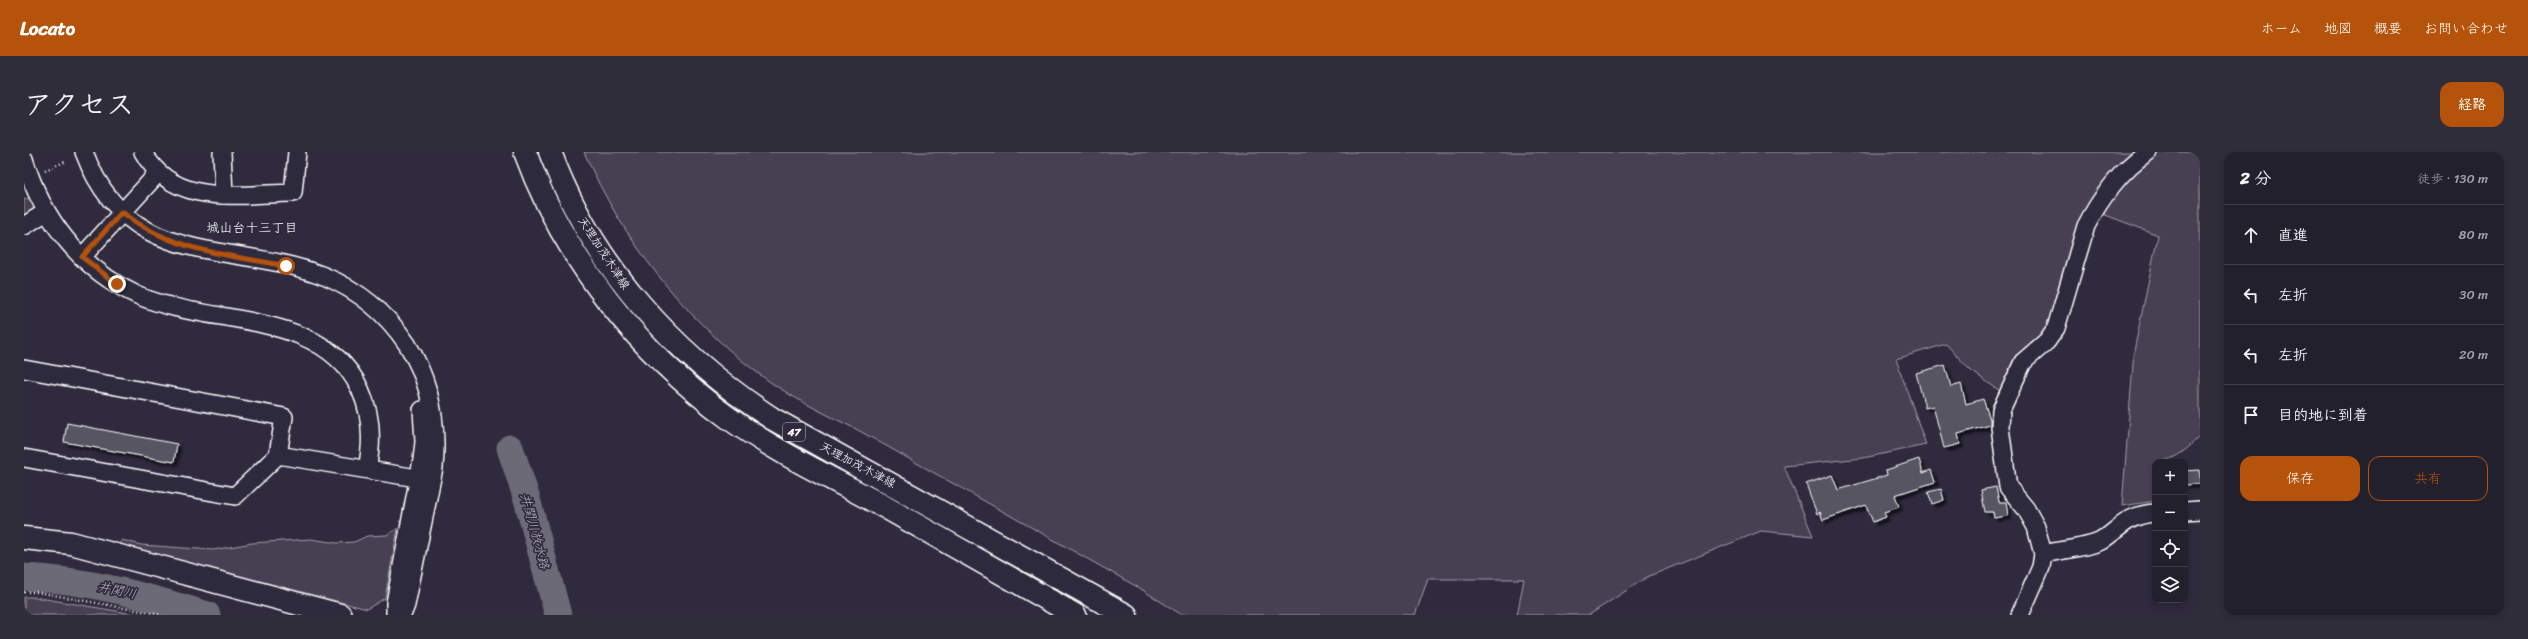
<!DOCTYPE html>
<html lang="ja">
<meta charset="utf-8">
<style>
body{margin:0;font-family:Sriracha,"Klee One",sans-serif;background:#2f2d3a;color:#f1f3f6}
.controls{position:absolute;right:12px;bottom:12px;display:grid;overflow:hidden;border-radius:8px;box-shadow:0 2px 6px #0003}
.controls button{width:36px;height:36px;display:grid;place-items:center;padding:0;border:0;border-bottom:1px solid #403e4a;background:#23202e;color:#f1f3f6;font:20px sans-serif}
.stop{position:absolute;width:12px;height:12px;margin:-9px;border:3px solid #b45309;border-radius:50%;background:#fff}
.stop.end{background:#b45309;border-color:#fff;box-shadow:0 1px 4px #0008}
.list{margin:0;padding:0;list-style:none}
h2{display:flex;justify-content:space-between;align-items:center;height:52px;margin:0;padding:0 16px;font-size:17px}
h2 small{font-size:13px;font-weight:400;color:#a3a3aa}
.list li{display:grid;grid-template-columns:26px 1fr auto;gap:12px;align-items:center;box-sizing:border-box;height:60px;padding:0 16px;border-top:1px solid #403e4a}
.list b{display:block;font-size:15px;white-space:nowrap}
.list em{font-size:13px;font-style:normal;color:#a3a3aa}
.actions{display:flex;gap:8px;padding:12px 16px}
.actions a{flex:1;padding:9px 0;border:1px solid #b45309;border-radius:12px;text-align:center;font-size:14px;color:#b45309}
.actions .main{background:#b45309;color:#fff}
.icon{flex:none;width:22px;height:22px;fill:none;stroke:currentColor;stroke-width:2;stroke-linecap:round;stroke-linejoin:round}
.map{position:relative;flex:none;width:2176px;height:463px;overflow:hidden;border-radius:12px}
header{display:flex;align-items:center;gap:24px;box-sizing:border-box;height:56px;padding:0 20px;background:#b45309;color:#fff}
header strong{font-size:19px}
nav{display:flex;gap:22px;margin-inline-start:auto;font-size:14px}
.intro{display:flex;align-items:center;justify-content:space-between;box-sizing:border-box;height:96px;padding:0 24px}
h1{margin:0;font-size:28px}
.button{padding:10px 18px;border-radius:12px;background:#b45309;color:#fff;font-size:14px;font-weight:700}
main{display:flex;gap:24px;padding:0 24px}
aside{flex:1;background:#23202e;border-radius:12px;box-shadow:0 2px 6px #0003}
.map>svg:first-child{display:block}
</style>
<header>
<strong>Locato</strong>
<nav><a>ホーム</a><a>地図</a><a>概要</a><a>お問い合わせ</a></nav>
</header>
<div class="intro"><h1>アクセス</h1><a class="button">経路</a></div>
<main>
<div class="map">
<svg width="2176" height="463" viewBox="0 0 2176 463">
<defs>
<filter id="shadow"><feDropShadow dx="3.5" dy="3.5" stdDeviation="1" flood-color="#0009"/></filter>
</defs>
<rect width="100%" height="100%" fill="#2f2a3d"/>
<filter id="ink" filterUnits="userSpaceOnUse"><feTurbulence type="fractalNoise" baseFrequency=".025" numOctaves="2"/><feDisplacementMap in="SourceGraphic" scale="8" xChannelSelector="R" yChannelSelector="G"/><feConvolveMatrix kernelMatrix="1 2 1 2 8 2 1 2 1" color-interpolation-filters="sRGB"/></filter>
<g filter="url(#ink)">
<g fill="#464152" stroke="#a2a0a8">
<path d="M560,0H2176V283C2166,296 2149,310 2131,310V349L2098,354L2110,199L2134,83L2063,56L2029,172L1991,204L1976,239L1946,218L1922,192L1872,207L1902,293L1839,306L1760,314L1789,384L1737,379L1623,425L1565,463H1493L1500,427H1404L1391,463H1158L1117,437L832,277C799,261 764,244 735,222C659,165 598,87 560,0Z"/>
<polygon points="10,46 15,55 0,64 0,47"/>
<polygon points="374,376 361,446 343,457 96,393 98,388 117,393 189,398 228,391 287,387 312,391 330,390 343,384 363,383"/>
<polygon points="0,445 10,445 116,463 0,463"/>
</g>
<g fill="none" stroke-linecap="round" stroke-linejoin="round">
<g stroke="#6d6a77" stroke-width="27">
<polyline points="486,296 503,347 534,463"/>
<path d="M0,425C65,428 121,444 183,463"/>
</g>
</g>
<g fill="#595564" stroke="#fff" filter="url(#shadow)">
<polygon points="1921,213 1927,235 1937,232 1942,252 1959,247 1966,267 1966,273 1934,282 1936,292 1920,296 1909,254 1901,256 1892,221"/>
<polygon points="43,271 153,292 150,310 40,290"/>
<polygon points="1895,307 1899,321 1907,318 1911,330 1871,343 1875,355 1860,360 1862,365 1849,370 1842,353 1799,368 1796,360 1793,362 1782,332 1808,323 1814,338 1863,323 1862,318"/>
<polygon points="2176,318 2176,332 2161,333 2161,319"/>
<polygon points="1972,335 1975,350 1982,350 1984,364 1970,366 1969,360 1961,360 1957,338"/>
<polygon points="1917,337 1920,348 1908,352 1904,340"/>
</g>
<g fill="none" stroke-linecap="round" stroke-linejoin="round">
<defs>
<g id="minor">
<path d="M60,0C105,120 205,87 300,124C334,138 363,162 383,192C407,230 414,272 410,316L382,453L378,463"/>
<path d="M119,0C150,56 215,42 269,41L273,0"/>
<polyline points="198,0 200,43"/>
<path d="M0,7C18,66 56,117 113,143C184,175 298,156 336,237C348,263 349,289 343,317"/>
<polyline points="0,74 22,60"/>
<polyline points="58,105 134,21"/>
<polyline points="0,217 260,265 254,303 211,344 0,306"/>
<polyline points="254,303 405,328"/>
<polyline points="2161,359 2176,358"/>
<path d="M2019,402C2032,399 2067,395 2077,389C2098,375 2103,363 2131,361"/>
<polyline points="371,461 371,451 398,308 400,290 398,258"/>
<path d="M1996,463L2017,415L2019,402L2012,375L2002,357L1984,335L1976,275L1977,258L1999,210L2023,189L2032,176L2062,74C2076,47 2098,16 2124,0"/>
</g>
<polyline id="tertiary" points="0,386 47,391 316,463"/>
<g id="primary">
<path d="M501,0C540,107 615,201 706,267C754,301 809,327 861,355C925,391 988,427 1051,463"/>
<path d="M526,0C568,113 649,202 749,267L1102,463"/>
</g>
</defs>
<use href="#minor" stroke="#fff" stroke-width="20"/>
<use href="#tertiary" stroke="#fff" stroke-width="25"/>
<use href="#primary" stroke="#fff" stroke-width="25"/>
<g stroke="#fff" stroke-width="2.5" stroke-dasharray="1 3" stroke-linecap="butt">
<polyline points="21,18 43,9"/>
<polyline points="0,440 13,440 138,463"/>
</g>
<use href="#minor" stroke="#2f2a3d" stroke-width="17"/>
<use href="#tertiary" stroke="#2f2a3d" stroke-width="22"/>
<use href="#primary" stroke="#2f2a3d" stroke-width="22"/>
</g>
</g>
<g fill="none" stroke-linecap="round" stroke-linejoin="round" filter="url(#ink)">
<path stroke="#b45309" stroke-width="5" d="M93,132L58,105L98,60C148,100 202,102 262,114"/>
</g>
<g text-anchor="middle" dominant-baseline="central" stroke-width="3.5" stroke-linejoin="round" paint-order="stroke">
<rect fill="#2f2a3d" stroke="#c1bfc5" stroke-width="1" x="759" y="271" width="22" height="18" rx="3"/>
<g font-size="11" font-weight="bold" fill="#fff">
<text x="770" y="280">47</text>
</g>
<g font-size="12" fill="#fff" stroke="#2f2a3d">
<text transform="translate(580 101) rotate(57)">天理加茂木津線</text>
<text transform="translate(834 313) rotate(28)">天理加茂木津線</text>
</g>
<g font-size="13" fill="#fff" stroke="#2f2a3d">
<text x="228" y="75">城山台十三丁目</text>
</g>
<g font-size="13" font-style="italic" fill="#b6b4bb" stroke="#2f2a3d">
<text transform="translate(511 379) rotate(75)">井関川放水路</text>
<text transform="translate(93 438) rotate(12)">井関川</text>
</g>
</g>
</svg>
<div class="controls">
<button>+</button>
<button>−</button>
<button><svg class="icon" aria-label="locate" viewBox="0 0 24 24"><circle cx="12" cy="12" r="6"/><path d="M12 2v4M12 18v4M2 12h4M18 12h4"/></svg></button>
<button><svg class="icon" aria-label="layers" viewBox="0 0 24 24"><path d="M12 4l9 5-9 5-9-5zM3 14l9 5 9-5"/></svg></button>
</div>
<div class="stop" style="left:262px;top:114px"></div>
<div class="stop end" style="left:93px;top:132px"></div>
</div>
<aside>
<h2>2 分<small>徒歩 · 130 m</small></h2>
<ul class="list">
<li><svg class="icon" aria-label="ahead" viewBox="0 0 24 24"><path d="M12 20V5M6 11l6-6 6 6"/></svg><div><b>直進</b></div><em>80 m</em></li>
<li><svg class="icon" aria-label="left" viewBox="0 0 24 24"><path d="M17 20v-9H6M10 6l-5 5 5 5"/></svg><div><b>左折</b></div><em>30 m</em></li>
<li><svg class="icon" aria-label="left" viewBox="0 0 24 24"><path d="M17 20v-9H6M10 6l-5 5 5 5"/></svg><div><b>左折</b></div><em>20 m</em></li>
<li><svg class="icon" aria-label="arrive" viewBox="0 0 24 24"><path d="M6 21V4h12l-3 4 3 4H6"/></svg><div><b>目的地に到着</b></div></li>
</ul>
<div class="actions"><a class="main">保存</a><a>共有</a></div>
</aside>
</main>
